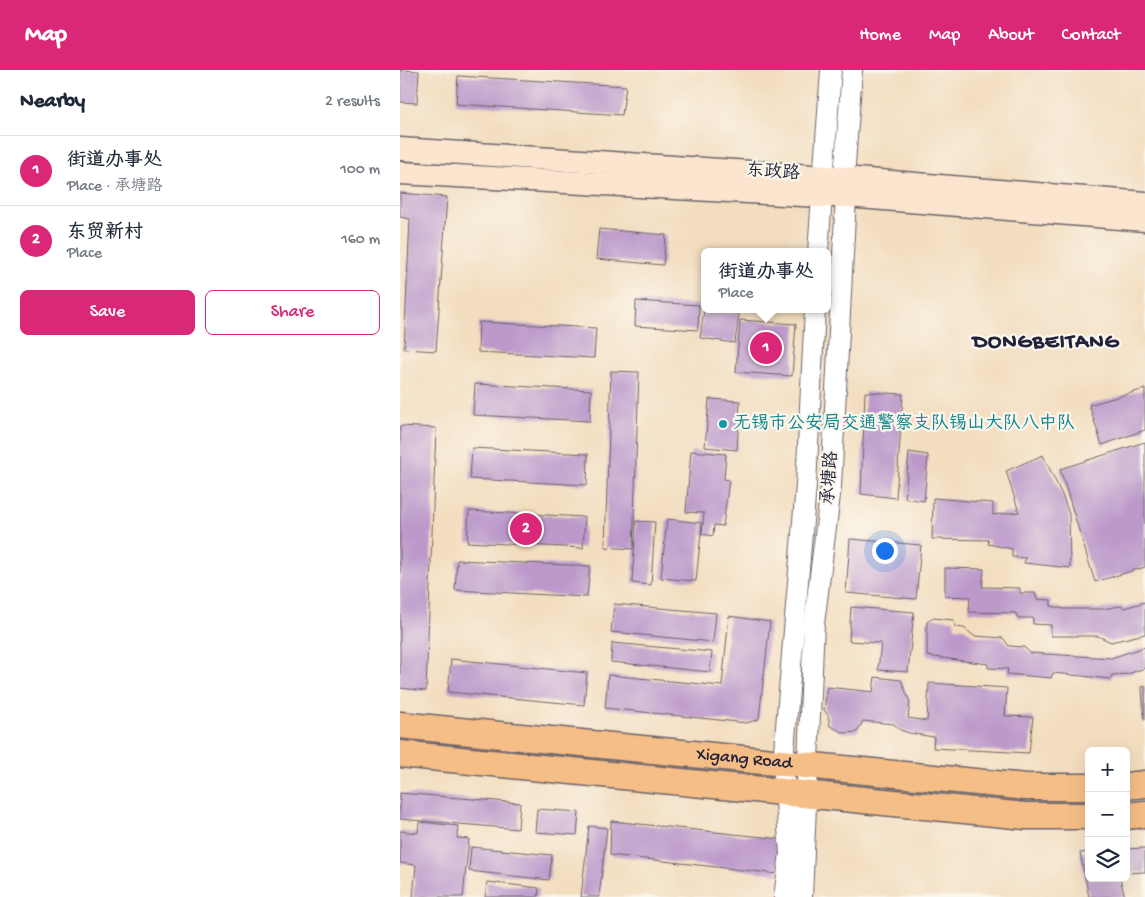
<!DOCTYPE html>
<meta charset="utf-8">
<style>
body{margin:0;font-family:"Gochi Hand","LXGW WenKai TC",sans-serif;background:#f6f6f7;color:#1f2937}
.controls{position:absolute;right:15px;bottom:15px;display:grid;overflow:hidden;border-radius:8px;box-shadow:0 5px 20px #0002}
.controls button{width:45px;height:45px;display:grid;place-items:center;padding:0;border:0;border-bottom:1px solid #e0e1e3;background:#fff;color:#1f2937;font:25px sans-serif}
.you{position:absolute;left:484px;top:480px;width:18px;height:18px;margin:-12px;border:4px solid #fff;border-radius:50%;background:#1a73e8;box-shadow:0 0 0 8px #1a73e833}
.badge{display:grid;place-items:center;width:32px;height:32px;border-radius:50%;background:#db2777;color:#fff;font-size:16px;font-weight:700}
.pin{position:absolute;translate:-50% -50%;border:2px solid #fff;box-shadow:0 1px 5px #0006}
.popup{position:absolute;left:301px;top:178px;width:130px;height:65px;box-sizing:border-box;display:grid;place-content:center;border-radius:8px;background:#fff;filter:drop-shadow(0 1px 4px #0005);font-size:16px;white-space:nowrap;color:#747a83}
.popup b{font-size:19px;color:#1f2937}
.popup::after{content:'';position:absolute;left:50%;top:100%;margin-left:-10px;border:10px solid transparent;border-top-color:#fff}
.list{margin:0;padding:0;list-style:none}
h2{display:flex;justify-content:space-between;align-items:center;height:65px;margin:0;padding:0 20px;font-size:21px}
h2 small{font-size:16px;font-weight:400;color:#747a83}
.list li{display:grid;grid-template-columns:32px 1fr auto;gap:15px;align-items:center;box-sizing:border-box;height:70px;padding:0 20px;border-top:1px solid #e0e1e3}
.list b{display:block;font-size:19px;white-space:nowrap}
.list p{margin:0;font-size:16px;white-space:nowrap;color:#747a83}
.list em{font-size:16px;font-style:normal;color:#747a83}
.actions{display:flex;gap:10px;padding:15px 20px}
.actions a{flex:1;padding:11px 0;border:1px solid #db2777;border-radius:8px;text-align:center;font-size:18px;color:#db2777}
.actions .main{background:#db2777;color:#fff}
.icon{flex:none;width:28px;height:28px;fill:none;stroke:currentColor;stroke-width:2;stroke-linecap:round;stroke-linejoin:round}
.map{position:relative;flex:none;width:745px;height:827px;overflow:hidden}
header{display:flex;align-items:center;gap:30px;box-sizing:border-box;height:70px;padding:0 25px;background:#db2777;color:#fff}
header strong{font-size:24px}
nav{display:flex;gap:28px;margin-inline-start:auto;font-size:18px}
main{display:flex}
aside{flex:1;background:#fff}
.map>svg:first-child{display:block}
</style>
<header>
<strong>Map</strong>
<nav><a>Home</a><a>Map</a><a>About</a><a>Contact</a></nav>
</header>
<main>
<aside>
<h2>Nearby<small>2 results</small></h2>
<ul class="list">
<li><span class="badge">1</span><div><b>街道办事处</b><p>Place · 承塘路</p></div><em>100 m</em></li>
<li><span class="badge">2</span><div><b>东贸新村</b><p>Place</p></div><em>160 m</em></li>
</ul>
<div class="actions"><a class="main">Save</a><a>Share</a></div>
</aside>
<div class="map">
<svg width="745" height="827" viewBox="0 0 745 827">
<rect width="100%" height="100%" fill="#fbf7ec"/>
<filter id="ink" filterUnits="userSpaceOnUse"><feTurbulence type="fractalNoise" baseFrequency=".02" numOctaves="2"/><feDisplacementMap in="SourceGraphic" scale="10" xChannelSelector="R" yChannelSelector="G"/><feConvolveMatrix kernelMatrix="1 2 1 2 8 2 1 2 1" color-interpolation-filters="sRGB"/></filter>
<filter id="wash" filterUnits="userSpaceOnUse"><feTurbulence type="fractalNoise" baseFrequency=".0096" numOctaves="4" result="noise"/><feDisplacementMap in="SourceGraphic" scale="20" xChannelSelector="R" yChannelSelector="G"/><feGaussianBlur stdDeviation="1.12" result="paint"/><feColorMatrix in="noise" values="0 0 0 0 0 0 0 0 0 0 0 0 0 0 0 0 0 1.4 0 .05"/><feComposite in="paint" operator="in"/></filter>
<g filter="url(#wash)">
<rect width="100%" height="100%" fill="#f3ddbf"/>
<g id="blocks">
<g fill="#bc99ca">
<polygon points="0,0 19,1 17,33 0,32"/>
<polygon points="58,6 226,16 222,45 56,34"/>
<polygon points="0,123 47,127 36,281 4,279 10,149 0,147"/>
<polygon points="199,159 266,165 263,195 196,189"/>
<polygon points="236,231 299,235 298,260 235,256"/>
<polygon points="304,240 339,244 335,273 300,268"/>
<polygon points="340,250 396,254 392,306 336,302"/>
<polygon points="79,252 196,258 194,288 78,282"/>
<polygon points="211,301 239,302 233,479 205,477"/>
<polygon points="75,314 191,320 190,351 73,345"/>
<polygon points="745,319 745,360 702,375 689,335"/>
<polygon points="465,322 503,324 496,428 461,424"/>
<polygon points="309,329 340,331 337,380 305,377"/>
<polygon points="0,356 36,358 26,621 0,618"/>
<polygon points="745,372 745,497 695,512 660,399"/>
<polygon points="72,378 188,384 187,415 70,409"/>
<polygon points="291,381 326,384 324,409 329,410 323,456 314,455 313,466 302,464 304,443 286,442"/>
<polygon points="509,382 528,385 524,431 505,428"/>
<polygon points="643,385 663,427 669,444 670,498 624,493 626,488 612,487 612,479 588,474 589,470 532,469 533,428 593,433 593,445 619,442 606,401"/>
<polygon points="69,441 185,447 183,478 67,472"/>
<polygon points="267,449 302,453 296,511 261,508"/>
<polygon points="236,451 255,452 251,515 232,513"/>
<polygon points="450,469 521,475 516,529 446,523"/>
<polygon points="57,490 190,496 187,527 55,520"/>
<polygon points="545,498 584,499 582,517 620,518 620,523 635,523 637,529 651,530 651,536 664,539 702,539 721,536 724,538 745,532 745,564 711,572 698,566 651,566 651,555 633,554 633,548 617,548 616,543 569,542 570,527 545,526"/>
<polygon points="214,534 316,543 313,572 211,562"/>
<polygon points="451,537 514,542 508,602 478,600 481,573 449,571"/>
<polygon points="329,546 370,552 359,649 347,653 205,638 208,605 322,616"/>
<polygon points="532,548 554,550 555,557 564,558 574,566 603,568 609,576 624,577 630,583 711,588 745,577 745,598 728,604 712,605 711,609 653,603 651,608 607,604 608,599 588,598 588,594 527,586 527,552"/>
<polygon points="212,573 312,582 310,602 211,592"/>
<polygon points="51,589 187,603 184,635 48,622"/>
<polygon points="475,607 501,610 510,632 508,648 527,651 529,613 607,618 605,646 633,647 629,683 533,678 534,667 509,663 500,660 494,654 463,651 457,662 444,663 430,656 428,645 424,640 427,617 473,622"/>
<polygon points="745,616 745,650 744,650 742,617"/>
<polygon points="0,723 120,733 118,759 0,749"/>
<polygon points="137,739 179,742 177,765 135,762"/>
<polygon points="211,751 381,769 378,804 210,785"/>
<polygon points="19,752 58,756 57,768 69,769 63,827 13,827 16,795 0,793 0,761 18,763"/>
<polygon points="189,756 207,758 199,827 181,827"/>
<polygon points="71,777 152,785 149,810 69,801"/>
<polygon points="745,778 745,802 726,803 726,779"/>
<polygon points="689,782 689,808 720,808 725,827 689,827 680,783"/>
<polygon points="87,812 139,818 138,827 85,827"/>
</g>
</g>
</g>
<g filter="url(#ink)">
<use href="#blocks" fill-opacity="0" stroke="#6b6369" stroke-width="1"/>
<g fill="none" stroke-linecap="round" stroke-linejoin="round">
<defs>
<g id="tertiary">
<polyline points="418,182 431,0"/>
<polyline points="384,827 390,784 383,693 406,415 415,239"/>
<polyline points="402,827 414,554 431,417 446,126 444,108 452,0"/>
</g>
<g id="secondary">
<polyline points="0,79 444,108 745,133"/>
<polyline points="0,103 420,126 446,126 745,150"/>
</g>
<g id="primary">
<path id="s1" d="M0,655L626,717H689"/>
<polyline points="0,684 625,746 689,746"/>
<polyline points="726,716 745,714"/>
<polyline points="726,746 745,744"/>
</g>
</defs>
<use href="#tertiary" stroke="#6b6369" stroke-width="22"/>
<use href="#secondary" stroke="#6b6369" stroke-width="25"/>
<use href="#primary" stroke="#6b6369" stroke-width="29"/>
<use href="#tertiary" stroke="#fff" stroke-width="20"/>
<use href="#secondary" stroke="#fbe5cf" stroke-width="22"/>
<use href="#primary" stroke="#f6be87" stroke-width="26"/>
</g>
</g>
<circle fill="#0f9aa8" stroke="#fbf7ec" stroke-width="2" cx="323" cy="354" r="5"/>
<g text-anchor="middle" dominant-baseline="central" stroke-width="4.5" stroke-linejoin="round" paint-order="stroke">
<g font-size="18" fill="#22223b" stroke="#fbf7ec">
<text transform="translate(373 103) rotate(4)">东政路</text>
<text transform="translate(431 408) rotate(-86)">承塘路</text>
<text stroke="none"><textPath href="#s1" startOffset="346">Xigang Road</textPath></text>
</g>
<g font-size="18" fill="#0d838f" stroke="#fbf7ec" text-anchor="start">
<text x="333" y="354">无锡市公安局交通警察支队锡山大队八中队</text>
</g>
<g font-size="22" font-weight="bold" letter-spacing="1" fill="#22223b" stroke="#fbf7ec">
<text x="646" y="273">DONGBEITANG</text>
</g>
</g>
</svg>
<div class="controls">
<button>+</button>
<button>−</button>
<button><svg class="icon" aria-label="layers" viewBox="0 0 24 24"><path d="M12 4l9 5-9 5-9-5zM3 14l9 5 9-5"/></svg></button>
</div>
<div class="you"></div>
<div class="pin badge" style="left:366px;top:278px">1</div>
<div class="popup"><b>街道办事处</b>Place</div>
<div class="pin badge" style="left:126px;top:459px">2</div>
</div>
</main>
